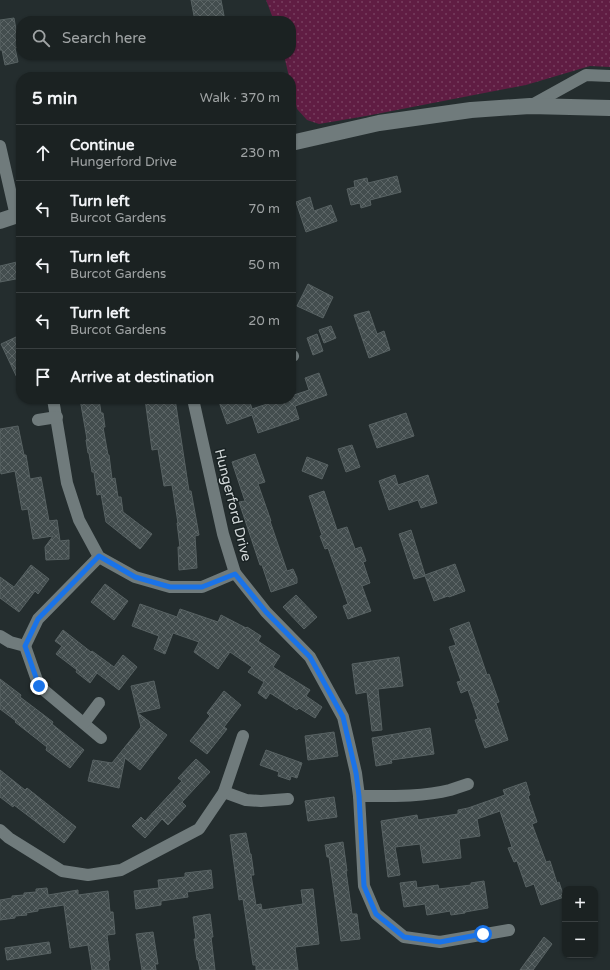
<!DOCTYPE html>
<meta charset="utf-8">
<style>
body{margin:0;font-family:"Varela Round",sans-serif;background:#282f2f;color:#f1f3f6}
.controls{position:absolute;right:12px;bottom:12px;display:grid;overflow:hidden;border-radius:8px;box-shadow:0 1px 3px #0004}
.controls button{width:36px;height:36px;display:grid;place-items:center;padding:0;border:0;border-bottom:1px solid #393f40;background:#1b2222;color:#f1f3f6;font:20px sans-serif}
.stop{position:absolute;width:12px;height:12px;margin:-9px;border:3px solid #1a73e8;border-radius:50%;background:#fff}
.stop.end{background:#1a73e8;border-color:#fff;box-shadow:0 1px 4px #0008}
.list{margin:0;padding:0;list-style:none}
h2{display:flex;justify-content:space-between;align-items:center;height:52px;margin:0;padding:0 16px;font-size:17px}
h2 small{font-size:13px;font-weight:400;color:#a0a4a5}
.list li{display:grid;grid-template-columns:26px 1fr auto;gap:12px;align-items:center;box-sizing:border-box;height:56px;padding:0 16px;border-top:1px solid #393f40}
.list b{display:block;font-size:15px;white-space:nowrap}
.list p{margin:0;font-size:13px;white-space:nowrap;color:#a0a4a5}
.list em{font-size:13px;font-style:normal;color:#a0a4a5}
.icon{flex:none;width:22px;height:22px;fill:none;stroke:currentColor;stroke-width:2;stroke-linecap:round;stroke-linejoin:round}
.map{position:relative;flex:none;width:610px;height:970px;overflow:hidden}
.search{position:absolute;background:#1b2222;box-shadow:0 1px 3px #0004;left:16px;top:16px;width:280px;height:44px;display:flex;align-items:center;gap:10px;box-sizing:border-box;padding:0 14px;border-radius:16px;color:#a0a4a5;font-size:15px}
.panel{position:absolute;background:#1b2222;box-shadow:0 1px 3px #0004;left:16px;top:72px;width:280px;height:332px;border-radius:16px}
.map>svg:first-child{display:block}
</style>
<div class="map">
<svg width="610" height="970" viewBox="0 0 610 970">
<defs>
<pattern id="grass-dots" width="8" height="8" patternUnits="userSpaceOnUse"><rect width="8" height="8" fill="#601d43"/><path d="M2 2h.1M6 6h.1" fill="none" stroke="#763d5e" stroke-width="1.8" stroke-linecap="round"/></pattern>
<pattern id="building-cross-hatch" width="8" height="8" patternUnits="userSpaceOnUse"><rect width="8" height="8" fill="#434d4e"/><path d="M0 0l8 8M0 8l8-8" fill="none" stroke="#5d6667"/></pattern>
</defs>
<rect width="100%" height="100%" fill="#242d2e"/>
<polygon fill="url(#grass-dots)" points="266,0 610,0 610,67 590,66 526,85 366,116 319,124 307,120 297,109 291,83 291,77 289,77 284,55 291,55 291,21 274,21"/>
<g fill="url(#building-cross-hatch)" stroke="#586263">
<polygon points="191,0 221,0 225,21 195,21"/>
<polygon points="14,18 19,47 15,48 18,62 5,65 2,50 0,50 0,20"/>
<polygon points="397,176 401,192 370,200 371,205 361,208 360,203 351,205 347,189 355,187 354,181 367,178 368,183"/>
<polygon points="310,197 314,211 331,205 337,221 306,232 296,202"/>
<polygon points="21,261 21,278 0,282 0,266"/>
<polygon points="308,284 333,297 323,318 297,306"/>
<polygon points="369,311 377,334 384,331 390,350 369,358 354,315"/>
<polygon points="331,326 336,338 324,343 319,330"/>
<polygon points="317,334 323,351 313,355 307,338"/>
<polygon points="16,337 21,347 21,386 1,344"/>
<polygon points="319,373 327,395 295,406 299,419 258,433 252,415 227,424 218,399 249,399 252,409 282,399 291,399 291,396 309,390 305,378"/>
<polygon points="80,399 99,399 101,413 103,413 105,427 103,427 108,455 109,455 112,479 115,478 118,497 121,497 123,512 152,534 140,549 106,522 101,494 97,495 94,472 92,472 89,453 88,453 86,440 87,439"/>
<polygon points="145,399 175,399 189,491 191,491 199,535 195,536 197,568 179,570 178,547 180,547 177,523 178,523 172,485 164,486 158,449 152,450"/>
<polygon points="406,413 414,436 377,448 369,425"/>
<polygon points="18,426 24,455 26,455 30,479 41,477 49,521 57,520 60,541 69,540 69,559 46,560 45,547 53,536 33,539 28,509 22,510 15,471 1,474 0,467 0,429"/>
<polygon points="352,445 360,467 346,472 338,449"/>
<polygon points="255,454 265,482 258,484 271,521 270,521 287,571 293,569 297,578 297,583 271,592 262,565 260,565 239,502 245,501 232,462"/>
<polygon points="307,457 328,465 322,479 302,471"/>
<polygon points="395,475 398,485 428,475 437,503 421,508 418,500 389,510 379,481"/>
<polygon points="324,491 337,530 347,527 355,549 361,547 366,561 363,562 370,583 362,586 371,611 348,619 343,606 348,604 328,548 325,549 320,536 322,535 309,496"/>
<polygon points="411,530 425,575 455,564 465,591 449,597 448,596 434,601 425,576 414,579 399,534"/>
<polygon points="31,565 49,579 38,594 35,591 19,612 0,598 0,577 14,587"/>
<polygon points="105,584 128,601 114,620 91,602"/>
<polygon points="296,595 317,617 304,629 283,607"/>
<polygon points="140,604 177,617 180,609 218,622 221,615 246,628 247,627 261,636 258,641 280,656 273,667 310,690 306,696 322,707 315,718 299,708 297,710 270,693 266,699 258,693 264,682 248,672 252,667 230,652 218,669 194,652 199,642 173,633 165,654 154,649 159,636 132,626"/>
<polygon points="469,622 487,675 489,674 499,702 496,703 508,740 485,748 475,720 478,719 468,690 461,693 457,682 461,681 449,647 456,645 450,629"/>
<polygon points="63,630 91,652 92,651 114,667 123,655 137,667 119,690 97,673 90,683 76,672 77,670 56,654 62,646 55,641"/>
<polygon points="399,657 403,686 378,689 382,730 372,731 367,692 356,694 352,664"/>
<polygon points="0,679 21,695 20,697 53,722 52,724 84,750 70,768 46,750 47,747 15,722 16,721 0,709"/>
<polygon points="154,681 160,708 138,713 167,735 140,770 125,758 119,788 88,781 93,760 112,763 141,727 131,686"/>
<polygon points="224,691 241,705 224,727 227,729 207,754 190,741 210,716 207,713"/>
<polygon points="430,728 434,754 391,760 392,763 376,766 372,738"/>
<polygon points="334,732 338,756 308,760 305,736"/>
<polygon points="266,750 302,763 297,778 291,776 290,780 278,776 279,772 260,765"/>
<polygon points="196,759 210,772 182,802 186,806 168,825 162,819 145,838 132,826 141,817 145,821 182,781 178,778"/>
<polygon points="0,770 25,790 27,788 76,827 64,843 14,805 13,807 0,797"/>
<polygon points="526,782 530,795 528,796 537,822 532,824 546,862 550,861 557,883 559,882 564,897 541,905 534,884 526,887 517,861 514,862 508,848 512,847 500,811 477,819 480,836 459,839 461,858 423,863 420,844 395,847 400,875 388,877 381,821 417,815 418,820 458,814 458,810 468,808 505,795 503,790"/>
<polygon points="334,797 337,817 308,821 305,801"/>
<polygon points="246,833 250,854 251,854 254,875 251,875 256,905 261,904 262,910 303,904 301,890 313,889 319,944 295,947 298,970 256,970 256,965 253,965 243,899 239,900 230,835"/>
<polygon points="343,842 347,871 346,871 352,914 357,914 360,939 341,941 329,857 327,857 325,845"/>
<polygon points="211,870 213,888 187,892 188,897 161,901 161,905 136,909 134,891 159,888 158,880 185,877 185,873"/>
<polygon points="416,881 417,888 438,885 439,889 471,885 471,883 484,881 488,908 465,912 465,913 451,915 450,911 427,915 425,904 404,907 400,883"/>
<polygon points="47,888 48,895 78,890 78,895 108,891 110,912 113,912 115,934 107,935 110,960 108,961 109,970 92,970 88,945 70,948 64,905 38,909 38,911 26,913 27,915 15,916 15,918 0,920 0,900 12,898 12,896 24,895 24,893 36,892 36,889"/>
<polygon points="210,914 213,937 211,937 215,970 200,970 198,960 197,960 194,939 196,939 193,917"/>
<polygon points="153,932 158,964 155,964 156,970 142,970 136,934"/>
<polygon points="544,937 552,944 533,970 520,970"/>
<polygon points="49,942 51,953 7,960 5,948"/>
</g>
<g fill="none" stroke-linecap="round" stroke-linejoin="round">
<g stroke="#707b7c" stroke-width="12">
<polyline points="530,106 586,75 610,76"/>
<polyline points="0,146 16,216"/>
<polyline points="291,357 293,356"/>
<polyline points="53,399 67,483 79,520 99,557 135,577 170,587 202,587 235,573"/>
<polyline points="193,399 223,534 235,573 266,612 310,657 343,717 356,773 359,796 364,886 376,914 404,937 440,942 509,930"/>
<polyline points="38,420 57,417"/>
<polyline points="0,636 10,642 25,646 39,686 101,738"/>
<polyline points="25,646 38,619 99,557"/>
<polyline points="84,723 99,703"/>
<polyline points="224,792 246,800 261,801 288,799"/>
<path d="M359,796C387,796 423,797 450,790C456,788 462,786 468,784"/>
<polyline points="0,830 9,838 62,871 88,875 121,870 199,829 224,792 243,736"/>
</g>
<g stroke="#707b7c" stroke-width="16">
<polyline points="291,143 379,123 471,110 530,106 610,108"/>
<polyline points="0,221 21,214"/>
</g>
</g>
<g fill="none" stroke-linecap="round" stroke-linejoin="round">
<polyline stroke="#1a73e8" stroke-width="5" points="39,686 25,646 38,619 99,556 135,577 170,587 202,587 235,574 266,612 310,657 343,717 356,773 359,796 364,886 376,914 404,937 440,942 483,934"/>
</g>
<g text-anchor="middle" dominant-baseline="central" stroke-width="3" stroke-linejoin="round" paint-order="stroke">
<g font-size="14" fill="#d2d8d9" stroke="#1a2324">
<text transform="translate(233 505) rotate(76)">Hungerford Drive</text>
</g>
</g>
</svg>
<div class="controls">
<button>+</button>
<button>−</button>
</div>
<div class="stop" style="left:483px;top:934px"></div>
<div class="stop end" style="left:39px;top:686px"></div>
<div class="search"><svg class="icon" aria-label="search" viewBox="0 0 24 24"><circle cx="10" cy="10" r="6"/><path d="M15 15l6 6"/></svg>Search here</div>
<section class="panel">
<h2>5 min<small>Walk · 370 m</small></h2>
<ul class="list">
<li><svg class="icon" aria-label="ahead" viewBox="0 0 24 24"><path d="M12 20V5M6 11l6-6 6 6"/></svg><div><b>Continue</b><p>Hungerford Drive</p></div><em>230 m</em></li>
<li><svg class="icon" aria-label="left" viewBox="0 0 24 24"><path d="M17 20v-9H6M10 6l-5 5 5 5"/></svg><div><b>Turn left</b><p>Burcot Gardens</p></div><em>70 m</em></li>
<li><svg class="icon" aria-label="left" viewBox="0 0 24 24"><path d="M17 20v-9H6M10 6l-5 5 5 5"/></svg><div><b>Turn left</b><p>Burcot Gardens</p></div><em>50 m</em></li>
<li><svg class="icon" aria-label="left" viewBox="0 0 24 24"><path d="M17 20v-9H6M10 6l-5 5 5 5"/></svg><div><b>Turn left</b><p>Burcot Gardens</p></div><em>20 m</em></li>
<li><svg class="icon" aria-label="arrive" viewBox="0 0 24 24"><path d="M6 21V4h12l-3 4 3 4H6"/></svg><div><b>Arrive at destination</b></div></li>
</ul>
</section>
</div>
